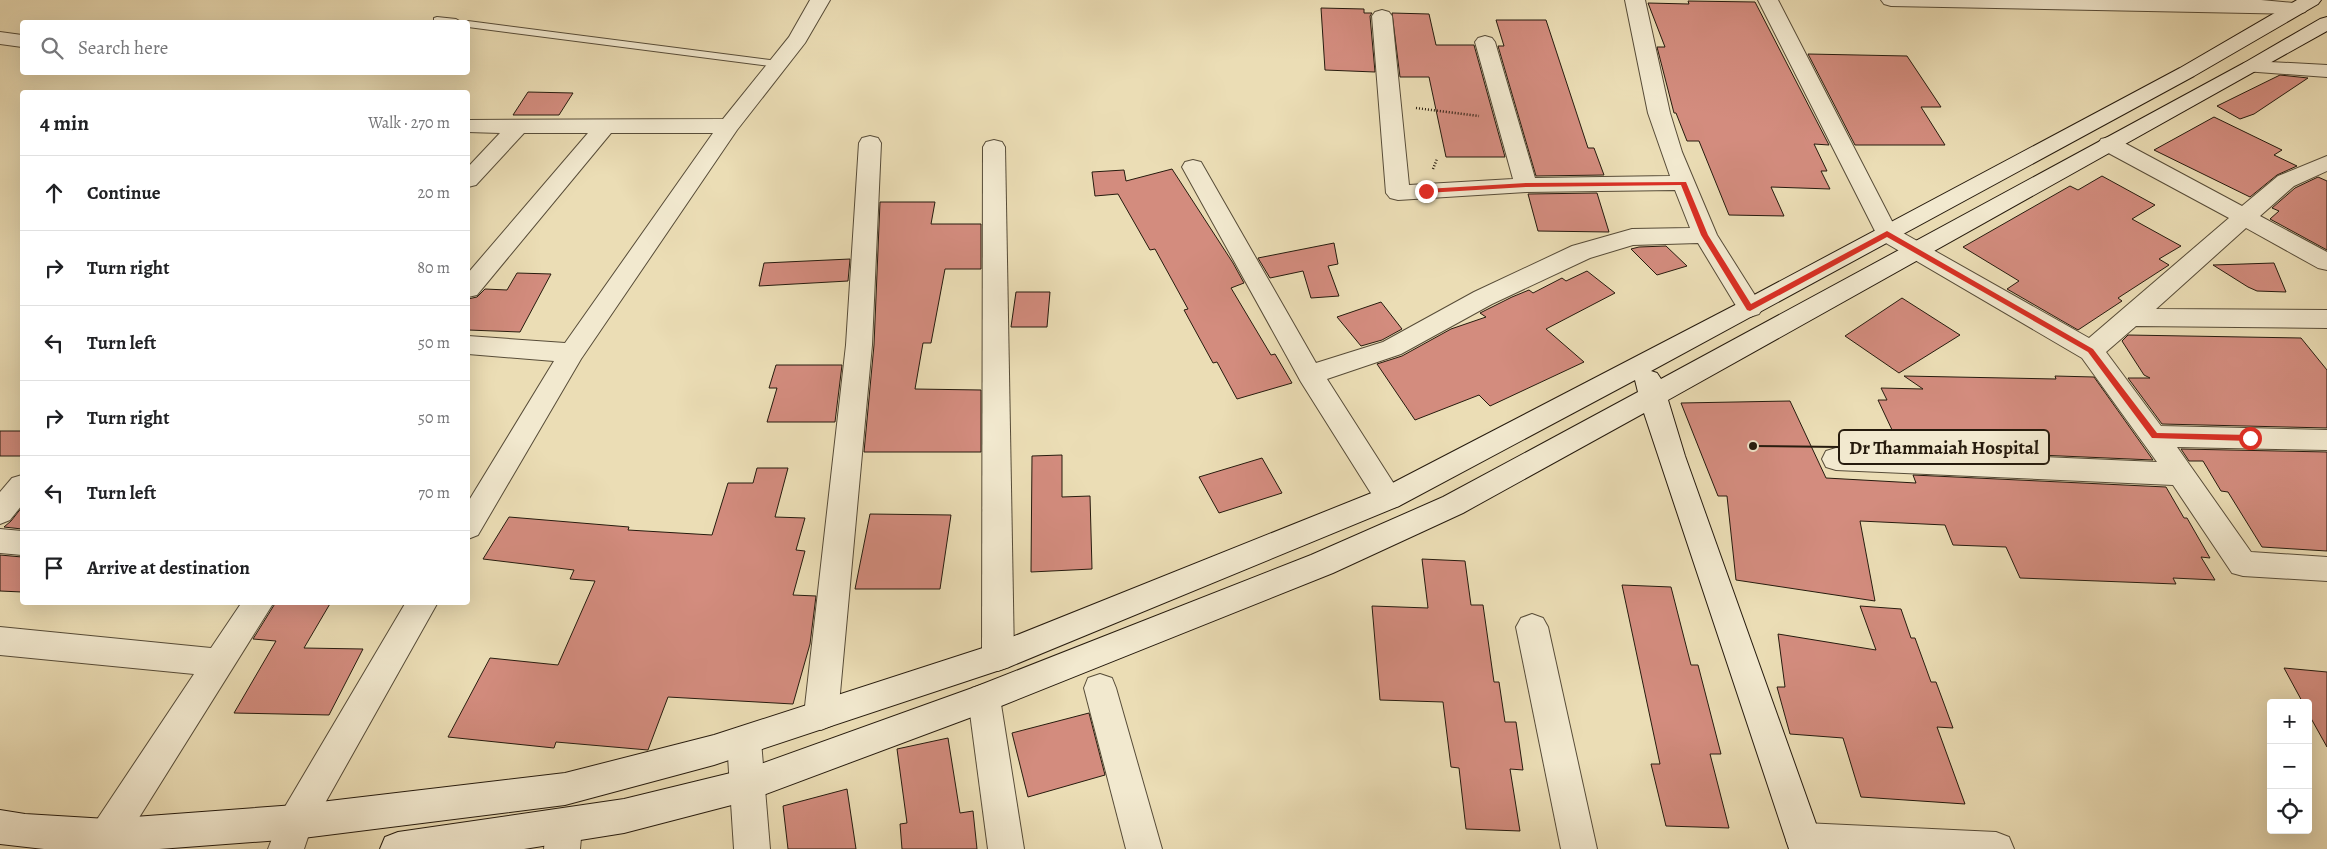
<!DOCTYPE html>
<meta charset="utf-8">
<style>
body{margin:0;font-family:Alegreya,serif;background:#f6f6f6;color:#202124}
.controls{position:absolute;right:15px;bottom:15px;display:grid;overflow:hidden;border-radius:5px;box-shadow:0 5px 20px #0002}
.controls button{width:45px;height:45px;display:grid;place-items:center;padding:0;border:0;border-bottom:1px solid #e0e0e0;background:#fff;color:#202124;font:25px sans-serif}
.stop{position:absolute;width:15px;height:15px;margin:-11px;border:4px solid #d93025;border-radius:50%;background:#fff}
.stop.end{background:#d93025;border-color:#fff;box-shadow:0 1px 5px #0008}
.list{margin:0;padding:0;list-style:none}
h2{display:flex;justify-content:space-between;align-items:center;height:65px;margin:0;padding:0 20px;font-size:21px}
h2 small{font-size:16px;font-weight:400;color:#757577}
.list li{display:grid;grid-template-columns:32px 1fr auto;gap:15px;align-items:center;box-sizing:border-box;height:75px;padding:0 20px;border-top:1px solid #e0e0e0}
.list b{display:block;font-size:19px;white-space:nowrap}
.list em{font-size:16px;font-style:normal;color:#757577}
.icon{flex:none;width:28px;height:28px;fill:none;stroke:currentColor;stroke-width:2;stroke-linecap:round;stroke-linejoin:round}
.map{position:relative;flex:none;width:2327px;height:849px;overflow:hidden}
.search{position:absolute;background:#fff;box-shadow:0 5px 20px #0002;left:20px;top:20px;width:450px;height:55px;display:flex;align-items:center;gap:12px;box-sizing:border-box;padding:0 18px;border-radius:5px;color:#757577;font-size:19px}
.panel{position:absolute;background:#fff;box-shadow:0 5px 20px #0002;left:20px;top:90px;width:450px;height:515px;border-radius:5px}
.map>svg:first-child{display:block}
</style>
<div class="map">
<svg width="2327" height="849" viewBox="0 0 2327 849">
<rect width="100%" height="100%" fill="#ebddb5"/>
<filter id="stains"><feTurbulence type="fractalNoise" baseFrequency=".004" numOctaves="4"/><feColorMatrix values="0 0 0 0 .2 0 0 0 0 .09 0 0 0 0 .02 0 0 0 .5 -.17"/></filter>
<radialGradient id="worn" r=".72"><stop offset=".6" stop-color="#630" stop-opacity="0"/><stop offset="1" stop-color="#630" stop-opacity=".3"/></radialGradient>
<g fill="#d38c7e" stroke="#261b0e">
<polygon points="1688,1 1755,2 1829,145 1814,144 1827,171 1821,171 1830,189 1771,187 1784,216 1729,215 1699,141 1687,141 1676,113 1674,113 1657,47 1665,47 1648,3 1689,4"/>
<polygon points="1321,8 1364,9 1364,13 1372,13 1370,16 1375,72 1325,70"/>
<polygon points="1392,13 1429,14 1436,45 1474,45 1505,157 1446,157 1429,77 1400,77"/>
<polygon points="1496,20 1546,20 1588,148 1594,148 1604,175 1536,176 1498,46 1504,46"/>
<polygon points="1808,54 1907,56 1941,107 1921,107 1945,145 1855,145"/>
<polygon points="2280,75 2308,78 2254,114 2240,119 2217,106"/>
<polygon points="528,92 573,93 559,115 513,115"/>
<polygon points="2214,117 2282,150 2274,155 2297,166 2277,175 2250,197 2154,150"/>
<polygon points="1172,169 1233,263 1244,283 1231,288 1271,355 1275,354 1292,383 1237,399 1217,362 1213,363 1184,310 1188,309 1155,249 1150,250 1118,194 1095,196 1092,172 1124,170 1126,181"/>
<polygon points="2102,176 2155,205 2132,219 2181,246 2159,259 2169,265 2118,298 2122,301 2078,330 2007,289 2019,281 1963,247 2070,186 2078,190"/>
<polygon points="2318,177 2327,181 2327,250 2270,219 2279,211 2272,208 2295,188"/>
<polygon points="1597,193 1609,232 1538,231 1528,194"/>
<polygon points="880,202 935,202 931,224 981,224 981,269 945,269 931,343 923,343 915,389 981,390 981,452 864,452 874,345"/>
<polygon points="1334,243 1338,264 1328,266 1339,296 1311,298 1303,271 1270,278 1258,258"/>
<polygon points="1666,246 1687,266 1657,275 1631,249 1639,247"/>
<polygon points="850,259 848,281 759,286 764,263"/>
<polygon points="2274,263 2286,292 2257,291 2248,287 2213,265"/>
<polygon points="1587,271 1615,293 1546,329 1584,362 1490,406 1479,395 1415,420 1377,364 1402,356 1451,329 1486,317 1480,313 1512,297 1529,290 1533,293 1562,278 1566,281"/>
<polygon points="517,273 551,274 520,332 468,330 468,299 477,297 485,289 507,290"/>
<polygon points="1016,292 1050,292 1047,327 1011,327"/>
<polygon points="1902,298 1960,335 1899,373 1845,336"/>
<polygon points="1381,302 1402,329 1382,340 1361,346 1337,317"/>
<polygon points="2128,335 2301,338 2327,370 2327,428 2162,424 2128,378 2150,378 2144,375 2122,341"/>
<polygon points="776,365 842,365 835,422 767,422 777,388 769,388"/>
<polygon points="1904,376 2056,379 2055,376 2094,377 2153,460 1901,449 1878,400 1887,400 1881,388 1923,389"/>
<polygon points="1790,401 1826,478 1916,483 1913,475 2166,487 2184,518 2187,518 2210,558 2201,557 2215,580 2173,578 2176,584 2020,578 2006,547 1953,545 1945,525 1860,521 1875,601 1736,580 1727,496 1718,496 1681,403"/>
<rect x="0" y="431" width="22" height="25"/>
<polygon points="2181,449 2327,452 2327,551 2262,547 2228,492 2221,491 2203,461 2189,461"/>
<polygon points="1062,455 1062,497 1090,496 1092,569 1031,572 1032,456"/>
<polygon points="1262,458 1282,493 1219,513 1199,477"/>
<polygon points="757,468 788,468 775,517 805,518 796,550 805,551 793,595 816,596 810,644 793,704 668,697 648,750 556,742 554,748 448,737 490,658 558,665 595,581 570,579 574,570 483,559 509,517 629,527 628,530 712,535 728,483 753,483"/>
<polygon points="22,507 22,529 4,527 11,521"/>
<polygon points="870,514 951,515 940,589 855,589"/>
<polygon points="0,555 22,557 22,592 0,591"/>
<polygon points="1422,559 1465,561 1471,605 1483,605 1494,682 1499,682 1505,722 1516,722 1523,770 1510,769 1520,831 1466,829 1459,768 1451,767 1443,702 1380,700 1372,606 1428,608"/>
<polygon points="1622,585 1671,587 1691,665 1698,665 1721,754 1710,754 1729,828 1666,826 1651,764 1660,764"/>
<polygon points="276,602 331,602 304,648 363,649 329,715 234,713 276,641 253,639"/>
<polygon points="1860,606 1901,609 1911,638 1915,638 1931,682 1936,682 1953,728 1937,727 1965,804 1861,797 1843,738 1790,734 1777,687 1785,687 1778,634 1876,650"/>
<polygon points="2284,668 2327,672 2327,747 2308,713 2308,703 2303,703"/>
<polygon points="1089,713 1105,775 1028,797 1012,733"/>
<polygon points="948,738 960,813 973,811 977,849 902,849 900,824 907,823 897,749"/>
<polygon points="847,789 856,849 788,849 783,806"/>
</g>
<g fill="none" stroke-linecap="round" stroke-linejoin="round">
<defs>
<g id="lane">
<polygon points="437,17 456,19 461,22 434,22 434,18"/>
<polygon points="468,21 778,61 783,64 778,67 468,27 468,22 464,22"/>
</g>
<g id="street">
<polygon points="810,0 830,0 805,43 737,130 581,359 478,535 468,539 468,502 554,361 468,354 468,336 565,343 713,133 611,133 477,295 468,297 468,273 588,133 524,133 476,185 468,187 468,167 500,133 468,132 468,120 723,119 789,37"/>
<polygon points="1625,0 1645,0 1670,113 1682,152 1717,235 1763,308 1759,314 1750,317 1741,314 1698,243 1633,245 1590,258 1492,304 1401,354 1327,379 1403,498 1399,506 1389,509 1379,506 1301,382 1182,167 1185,162 1193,160 1201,162 1316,363 1383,342 1474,292 1572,246 1632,229 1690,228 1675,190 1526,192 1398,200 1390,198 1386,193 1372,16 1375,12 1382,10 1389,12 1392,16 1409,185 1513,179 1475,42 1478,38 1485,36 1492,38 1495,42 1535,178 1670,176 1648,113"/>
<polygon points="1758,0 1778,0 1896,229 2089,338 2229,218 2101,149 2098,144 2101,139 2109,137 2117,139 2242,206 2278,176 2327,156 2327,171 2294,186 2260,216 2327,252 2327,270 2318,268 2246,228 2156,309 2327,310 2327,328 2136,326 2106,352 2161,426 2327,430 2327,450 2177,447 2251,552 2327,557 2327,581 2243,576 2232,573 2173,485 1836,470 1826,467 1822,459 1826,451 1836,448 2157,462 2082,358 1879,239"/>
<polygon points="1881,0 2261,0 2305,4 2308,8 2305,12 2298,14 1891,6 1884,4"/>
<polygon points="0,32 22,35 22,47 0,44"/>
<polygon points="2251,61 2327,65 2327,77 2244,71 2241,67 2244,63"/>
<polygon points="870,136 878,138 881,143 872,345 838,715 833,725 821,730 809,725 804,715 846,345 859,143 862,138"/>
<polygon points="994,140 1002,142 1005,147 1014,657 1009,667 998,671 987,667 982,657 983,147 986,142"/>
<polygon points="22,475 22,505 10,520 0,524 0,492 12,478"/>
<polygon points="0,529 22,531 22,555 0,553"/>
<polygon points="242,602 274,602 120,848 94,848 89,836 94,824 194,674 0,655 0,627 211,648"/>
<polygon points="406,602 438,602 311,828 304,849 268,849 283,810"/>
<polygon points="1532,614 1543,618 1548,627 1597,849 1561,849 1516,627 1521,618"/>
<polygon points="1100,674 1112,678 1116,688 1162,849 1126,849 1084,688 1088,678"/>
<polygon points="984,684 996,688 1000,698 1024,849 988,849 968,698 972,688"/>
<polygon points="744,726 756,730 761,741 770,849 734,849 727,741 732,730"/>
<polygon points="564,809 576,814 582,826 580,849 544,849 546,826 552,814"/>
<polygon points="1804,823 1996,832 2009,837 2014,849 1790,849 1786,840 1791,828"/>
</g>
<polygon id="secondary" points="2297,0 2321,0 2318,4 2194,76 1651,371 1657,373 1661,379 2244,63 2320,19 2327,17 2327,31 1668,400 1685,456 1825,849 1789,849 1644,413 1463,513 1333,573 996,708 747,801 624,833 524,849 380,849 385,837 398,832 624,799 747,769 975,687 1311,555 1443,497 1638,392 1635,380 1399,506 1009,667 714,765 565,805 295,839 159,849 44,849 0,844 0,810 25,814 107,819 295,805 565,773 714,735 992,645 1379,490 1741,302 2180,68"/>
</defs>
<use href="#lane" stroke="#574c38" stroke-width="2"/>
<use href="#street" stroke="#574c38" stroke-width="2"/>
<use href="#secondary" stroke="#261b0e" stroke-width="2"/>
<g stroke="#261b0e" stroke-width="2.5" stroke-dasharray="1 2" stroke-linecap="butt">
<polyline points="1416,108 1479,116"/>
<polyline points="1433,169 1437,159"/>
</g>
<use href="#lane" fill="#f2e9cf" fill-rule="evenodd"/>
<use href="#street" fill="#f2e9cf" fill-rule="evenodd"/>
<use href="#secondary" fill="#f2e9cf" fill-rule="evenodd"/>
</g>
<polygon fill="#d93025" points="1686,182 1708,235 1751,304 1887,231 2093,349 2157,433 2250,435 2254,438 2250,441 2152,438 2088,352 1887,237 1750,311 1747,310 1701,235 1681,185 1526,187 1426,193 1422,191 1426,189 1526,183"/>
<path fill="none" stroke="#261b0e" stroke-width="2" d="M1753 446L1839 447"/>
<circle fill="#261b0e" stroke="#f2e9cf" stroke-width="2" cx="1753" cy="446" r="5"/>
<rect fill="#f2e9cf" stroke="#261b0e" stroke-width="2" x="1839" y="430" width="210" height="34" rx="5"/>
<g font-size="19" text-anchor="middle" font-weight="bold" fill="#261b0e">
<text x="1944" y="454">Dr Thammaiah Hospital</text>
</g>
<rect width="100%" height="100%" filter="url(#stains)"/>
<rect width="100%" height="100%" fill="url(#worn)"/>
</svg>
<div class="controls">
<button>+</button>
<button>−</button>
<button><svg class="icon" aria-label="locate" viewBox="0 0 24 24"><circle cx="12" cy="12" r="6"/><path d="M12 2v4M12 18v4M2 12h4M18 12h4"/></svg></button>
</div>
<div class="stop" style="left:2250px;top:438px"></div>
<div class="stop end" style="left:1426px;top:191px"></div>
<div class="search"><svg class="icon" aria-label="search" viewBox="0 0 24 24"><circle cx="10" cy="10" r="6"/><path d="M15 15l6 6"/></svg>Search here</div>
<section class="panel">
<h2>4 min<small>Walk · 270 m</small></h2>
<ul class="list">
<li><svg class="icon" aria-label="ahead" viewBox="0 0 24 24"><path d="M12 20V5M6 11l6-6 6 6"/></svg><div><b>Continue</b></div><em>20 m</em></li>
<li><svg class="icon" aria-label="right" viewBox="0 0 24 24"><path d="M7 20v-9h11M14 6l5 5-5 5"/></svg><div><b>Turn right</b></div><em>80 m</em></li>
<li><svg class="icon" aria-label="left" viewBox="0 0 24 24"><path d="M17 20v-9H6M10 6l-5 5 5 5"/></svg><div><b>Turn left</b></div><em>50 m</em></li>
<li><svg class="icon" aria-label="right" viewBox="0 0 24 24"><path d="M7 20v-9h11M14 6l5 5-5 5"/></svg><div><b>Turn right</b></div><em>50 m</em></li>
<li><svg class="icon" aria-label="left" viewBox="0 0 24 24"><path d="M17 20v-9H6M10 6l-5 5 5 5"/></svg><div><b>Turn left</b></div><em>70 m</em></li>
<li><svg class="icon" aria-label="arrive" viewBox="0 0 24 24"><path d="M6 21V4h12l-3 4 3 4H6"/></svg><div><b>Arrive at destination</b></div></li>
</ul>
</section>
</div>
